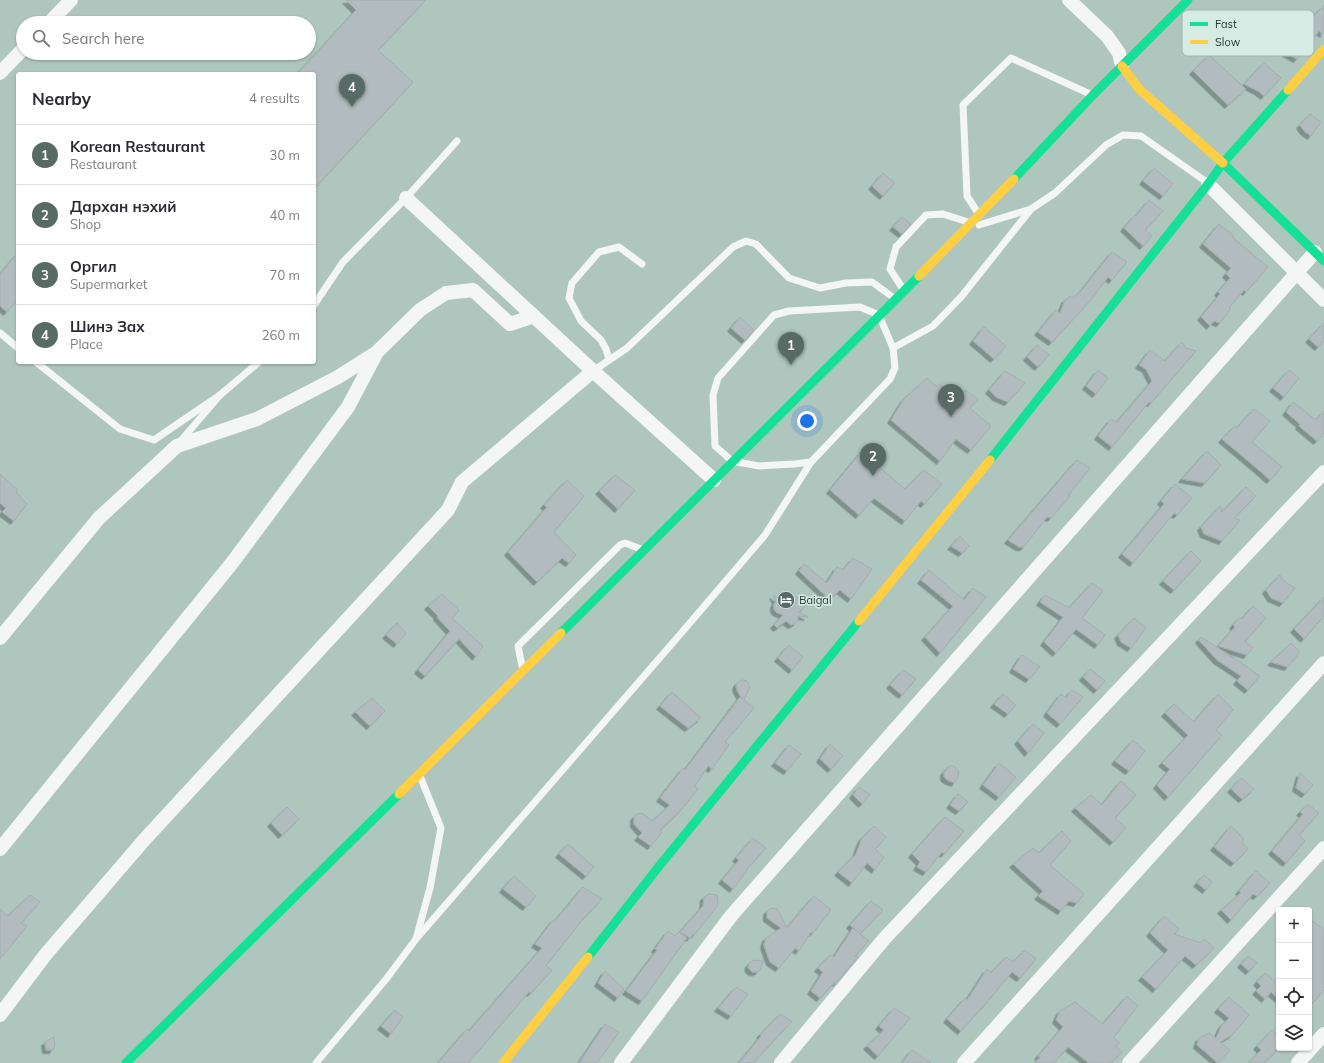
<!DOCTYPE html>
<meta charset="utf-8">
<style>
body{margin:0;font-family:Mulish,sans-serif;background:#f2f2f3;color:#2b2b33}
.controls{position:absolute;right:12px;bottom:12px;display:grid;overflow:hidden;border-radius:4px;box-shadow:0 1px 3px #0004}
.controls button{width:36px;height:36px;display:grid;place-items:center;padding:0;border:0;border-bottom:1px solid #e1e1e2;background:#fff;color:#2b2b33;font:20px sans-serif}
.you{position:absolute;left:807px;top:421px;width:14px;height:14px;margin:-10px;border:3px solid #fff;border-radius:50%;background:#1a73e8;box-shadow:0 0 0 6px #1a73e833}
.badge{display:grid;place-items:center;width:26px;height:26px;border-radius:50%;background:#576a64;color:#fff;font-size:13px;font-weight:700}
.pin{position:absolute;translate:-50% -33px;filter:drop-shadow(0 1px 2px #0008)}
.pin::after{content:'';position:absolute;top:21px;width:14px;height:12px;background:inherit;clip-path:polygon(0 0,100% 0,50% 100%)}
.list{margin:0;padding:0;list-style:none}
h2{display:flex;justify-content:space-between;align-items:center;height:52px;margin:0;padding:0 16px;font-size:17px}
h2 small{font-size:13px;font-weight:400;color:#7c7c81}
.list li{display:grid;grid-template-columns:26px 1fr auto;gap:12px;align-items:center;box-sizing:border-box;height:60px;padding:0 16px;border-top:1px solid #e1e1e2}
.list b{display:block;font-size:15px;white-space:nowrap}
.list p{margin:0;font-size:13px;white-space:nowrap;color:#7c7c81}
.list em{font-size:13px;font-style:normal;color:#7c7c81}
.icon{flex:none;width:22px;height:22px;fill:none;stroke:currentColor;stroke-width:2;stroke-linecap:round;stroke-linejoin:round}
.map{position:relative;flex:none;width:1324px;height:1063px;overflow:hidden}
.search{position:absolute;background:#fff;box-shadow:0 1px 3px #0004;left:16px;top:16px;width:300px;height:44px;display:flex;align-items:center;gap:10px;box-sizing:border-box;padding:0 14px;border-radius:22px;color:#7c7c81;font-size:15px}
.panel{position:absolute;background:#fff;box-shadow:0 1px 3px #0004;left:16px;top:72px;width:300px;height:292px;border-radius:4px}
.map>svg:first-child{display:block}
</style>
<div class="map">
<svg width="1324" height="1063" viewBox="0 0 1324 1063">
<defs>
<filter id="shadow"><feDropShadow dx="-3.5" dy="3.5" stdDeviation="0" flood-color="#0004"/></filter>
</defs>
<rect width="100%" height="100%" fill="#aec6be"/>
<g fill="#b2bcbf" stroke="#a3adb0" filter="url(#shadow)">
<polygon points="346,0 426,0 378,50 413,82 314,189 314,74 297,74 356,10"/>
<polygon points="1324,5 1324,34 1319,31 1297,59 1286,53 1282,47 1297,29 1299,28 1301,31"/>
<polygon points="1209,55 1246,89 1228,105 1193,71"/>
<polygon points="1264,63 1281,78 1264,96 1258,91 1244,84"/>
<polygon points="1310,114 1321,122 1311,136 1304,131 1300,125"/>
<polygon points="1154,168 1173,184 1163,196 1143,181"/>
<polygon points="883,173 895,183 883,196 872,186"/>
<polygon points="1149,200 1163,211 1145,230 1152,236 1143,246 1124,228 1135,215 1136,216"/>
<polygon points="902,217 911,224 902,234 893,227"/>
<polygon points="1219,224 1234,236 1232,237 1268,267 1246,292 1244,290 1229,308 1231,309 1220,323 1214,321 1210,326 1201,317 1220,294 1218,292 1230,278 1226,274 1231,268 1203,244"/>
<polygon points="1112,252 1127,262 1112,280 1108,277 1089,302 1052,342 1038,332 1056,310 1060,313 1065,300 1070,296 1073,298 1081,291"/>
<polygon points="18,253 18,299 7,312 0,306 0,274"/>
<polygon points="740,317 754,330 745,340 731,328"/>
<polygon points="1324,323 1324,341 1318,347 1309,339"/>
<polygon points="984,327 1006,346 994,359 973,341"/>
<polygon points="1182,342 1186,348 1196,351 1151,403 1149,402 1112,447 1098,436 1111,419 1117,422 1152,381 1146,369 1139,365 1150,350 1165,361"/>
<polygon points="1037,345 1049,355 1038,367 1027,357"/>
<polygon points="1098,370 1108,378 1096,394 1086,386"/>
<polygon points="1289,370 1299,378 1284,397 1273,388"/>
<polygon points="1005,371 1025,383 1008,402 996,397 989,390"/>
<polygon points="927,378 936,386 939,384 958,399 966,390 978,399 970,408 991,426 971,450 956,439 940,461 891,420 904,399"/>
<polygon points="1293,402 1316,420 1324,411 1324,433 1317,441 1299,426 1300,424 1286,412"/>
<polygon points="1254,409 1270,421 1252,442 1282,467 1270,480 1260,471 1222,439 1235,426 1237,428"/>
<polygon points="1207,451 1221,465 1205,483 1182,479"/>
<polygon points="861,452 905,489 924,470 942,484 924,504 921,501 905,521 874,498 859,515 830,490"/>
<polygon points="1077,460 1090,468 1068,496 1070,496 1051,518 1047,517 1024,547 1019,547 1008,540"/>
<polygon points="0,474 18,490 16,492 27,504 14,521 2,512 6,508 0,503"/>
<polygon points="615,475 635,490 618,509 599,491"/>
<polygon points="567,480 584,496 554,532 576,555 569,563 562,558 537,582 508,552 547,507 544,505"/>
<polygon points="1175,484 1192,498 1177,515 1174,513 1133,563 1122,554 1164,504 1161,501"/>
<polygon points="1246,487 1256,496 1234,518 1240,520 1222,541 1204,534 1201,527 1220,506 1222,512"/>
<polygon points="960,536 969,546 962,553 951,546"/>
<polygon points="1191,551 1201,561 1174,590 1163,581"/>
<polygon points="853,558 872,569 851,599 840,590 832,597 827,597 799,571 804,564 827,583 837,567 843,570"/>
<polygon points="929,570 964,600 973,588 986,597 940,653 925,637 953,606 921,580"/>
<polygon points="1280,575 1285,582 1295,588 1283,603 1271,598 1266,590"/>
<polygon points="1092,583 1103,591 1082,618 1105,635 1098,645 1076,629 1056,653 1044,642 1063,617 1040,602 1045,595 1069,608"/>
<polygon points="442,594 459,610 452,618 483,646 476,657 459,639 425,676 418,670 450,631 437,617 438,616 428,606"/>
<polygon points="773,595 790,606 799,596 799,599 810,600 803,609 799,612 808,617 798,616 798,621 794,624 791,625 786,621 777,628 774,625 783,615 776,612 774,609 774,604 776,601"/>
<polygon points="1324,597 1324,616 1304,639 1294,629"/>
<polygon points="1253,606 1266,618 1245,641 1253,648 1247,655 1218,646 1235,627 1233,625 1240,617 1242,619"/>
<polygon points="1134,618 1146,628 1131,648 1121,642 1118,635"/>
<polygon points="397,623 406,633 397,644 386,635"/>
<polygon points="1201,637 1240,662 1260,676 1248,690 1237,681 1241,676 1217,660 1199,640"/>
<polygon points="1291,643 1300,652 1288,667 1271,662"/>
<polygon points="789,645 803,657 792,670 778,658"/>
<polygon points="1022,655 1040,667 1029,679 1013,669"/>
<polygon points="1090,669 1105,681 1097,690 1083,677"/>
<polygon points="903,670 916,679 902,695 890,685"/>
<polygon points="742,680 747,681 750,687 744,700 754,708 725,742 729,745 712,769 708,766 695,786 698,789 680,811 660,830 662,832 651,846 638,837 642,833 634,824 634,817 637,814 642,813 652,821 670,805 660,798 683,768 685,770 740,697 742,699 737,690 736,686 738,682"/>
<polygon points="1072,690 1083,697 1060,724 1047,713 1061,694 1066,698"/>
<polygon points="672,692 701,718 688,728 660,706"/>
<polygon points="1003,694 1016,705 1008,714 994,704"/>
<polygon points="1218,694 1233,710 1216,730 1222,735 1168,797 1157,785 1170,769 1162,763 1188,735 1165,713 1174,704 1194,722"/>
<polygon points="372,698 385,711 370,726 355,712"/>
<polygon points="1033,724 1044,733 1028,753 1018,741"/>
<polygon points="1133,740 1145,751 1129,771 1115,761"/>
<polygon points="830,744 843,756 831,769 820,759"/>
<polygon points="789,745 801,754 787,771 775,763"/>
<polygon points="999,763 1016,777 999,797 983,785"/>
<polygon points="949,766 954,766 959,772 958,777 955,783 947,780 944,777 944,772"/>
<polygon points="1300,773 1313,785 1305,794 1296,788"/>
<polygon points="1241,778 1254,789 1242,799 1231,789"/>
<polygon points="1121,781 1136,795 1115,818 1126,828 1113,842 1075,808 1091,795 1102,805"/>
<polygon points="859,787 870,795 862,804 853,795"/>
<polygon points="958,794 968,802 959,811 950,805"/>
<polygon points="1308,804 1319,813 1299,835 1305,841 1286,863 1272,851 1303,814 1300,812"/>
<polygon points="287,807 299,819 282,835 271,823"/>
<polygon points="945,817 964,831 944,854 942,852 926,872 917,867 920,862 912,854"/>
<polygon points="874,826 886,837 875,849 884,857 875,870 867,863 852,883 838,872 856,854 862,838"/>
<polygon points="1231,826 1244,839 1242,842 1248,849 1234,863 1214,847"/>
<polygon points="1062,831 1071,841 1050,865 1084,894 1077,903 1069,901 1061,911 1038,896 1043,891 1013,864 1033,848 1039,853"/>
<polygon points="753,838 766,848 746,870 747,871 733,889 722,880 739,860 736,858"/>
<polygon points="568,844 594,867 586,876 559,854"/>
<polygon points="1256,871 1270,883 1257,896 1253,894 1231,920 1221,910 1241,893 1239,891"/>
<polygon points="1204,875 1212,882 1206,890 1197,883"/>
<polygon points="514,876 536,896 526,907 503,889"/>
<polygon points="583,887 602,899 582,920 546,966 552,970 531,993 529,992 468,1063 438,1063 467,1029 469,1031 542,948 535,944 554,919 556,920"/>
<polygon points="709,894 717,895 718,902 717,906 709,917 694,935 693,934 690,938 680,932 703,906 704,897"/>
<polygon points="30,895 40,902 21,923 27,926 0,959 0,909 8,916"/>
<polygon points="814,896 831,910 813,933 811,932 799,951 795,948 779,968 770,962 764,945 766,938 781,928 767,918 767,911 771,908 777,909 787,928"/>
<polygon points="871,901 883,910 860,934 850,925"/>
<polygon points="1164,916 1179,929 1174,934 1201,943 1204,939 1214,948 1196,965 1185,956 1156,989 1142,977 1168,950 1150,933"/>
<polygon points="1309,918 1324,930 1324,990 1309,1007"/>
<polygon points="853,928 869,941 855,956 858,957 836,983 835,982 820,998 811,991 823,972 818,968 830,955 834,957"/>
<polygon points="668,931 675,936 679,932 687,938 642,1001 626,991 657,950 655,949"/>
<polygon points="1025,950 1036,959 1020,978 1012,972 984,1006 983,1006 961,1031 947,1019 965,998 967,1000 987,969 991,973 1006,957 1013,962"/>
<polygon points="1248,956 1257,963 1249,971 1241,964"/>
<polygon points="753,960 763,961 760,970 757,972 752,972 748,968 749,964"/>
<polygon points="605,971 624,989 618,998 598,983"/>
<polygon points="1265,973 1279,985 1279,999 1271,992 1265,999 1256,991 1261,986 1257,982"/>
<polygon points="736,987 748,994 731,1016 718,1008"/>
<polygon points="1127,996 1138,1006 1114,1037 1119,1043 1116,1046 1122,1052 1111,1063 1089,1063 1068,1047 1054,1063 1035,1063 1040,1057 1038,1056 1063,1027 1056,1020 1060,1011 1075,1002 1103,1024"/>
<polygon points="1229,997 1249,1015 1232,1035 1220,1042 1230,1050 1218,1063 1197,1045 1199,1038 1209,1033 1216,1038 1222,1025 1229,1018 1218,1009"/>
<polygon points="894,1008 910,1018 878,1056 867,1046 884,1030 879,1026"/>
<polygon points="395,1010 403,1017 391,1034 381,1026"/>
<polygon points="780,1014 792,1021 753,1063 739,1063 761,1036 760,1035"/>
<polygon points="605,1024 619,1032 597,1063 579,1063"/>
<polygon points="1272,1030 1279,1036 1279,1048 1264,1063 1249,1063 1261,1050 1257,1046"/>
<polygon points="54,1037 55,1046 53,1050 46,1050 45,1042"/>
<polygon points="912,1050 931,1063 902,1063"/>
</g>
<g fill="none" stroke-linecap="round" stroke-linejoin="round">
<g stroke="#f3f6f5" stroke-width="7">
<polyline points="978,213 967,196 963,105 1011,58 1090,94"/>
<polyline points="979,225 1031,209 1055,193 1106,145 1123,135 1141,136 1208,183"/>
<polyline points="903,289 890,269 896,247 926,215 943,214 968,222"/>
<polyline points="314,305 343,262 406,198 457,141"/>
<polygon points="860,307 879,315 893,348 895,368 890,379 811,462 794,464 759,466 732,461 715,446 713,395 718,378 774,315 789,311"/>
<polyline points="0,333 18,348"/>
<polyline points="893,348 933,326 961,297 1031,209"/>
<polyline points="609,360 606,349 601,340 581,321 569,298 572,283 599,252 619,247 642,264"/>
<polyline points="36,362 120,429 154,440 220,395"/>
<polyline points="593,371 627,348 733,247 746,241 756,244 789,278 820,288 846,283 872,282 894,298"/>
<polyline points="179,443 220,395 259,362"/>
<polyline points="522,666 518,646 620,545 625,543 641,549"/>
<polyline points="416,939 683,631 765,535 811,462"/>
<polyline points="316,1063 387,978 416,939 430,888 441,828 420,776"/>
</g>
<g stroke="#f3f6f5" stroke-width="14">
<polyline points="1069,0 1107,36 1119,53 1122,66"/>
<polyline points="49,23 71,0"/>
<polyline points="0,73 23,49"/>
<polyline points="1208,184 1324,300"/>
<polyline points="406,198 593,371 714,480"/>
<polyline points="0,638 99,518 177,446 257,419 338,377 376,353"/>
<polyline points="0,849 232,563 348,407 377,352 420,310 446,293 473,290 510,324 534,316"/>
<polyline points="0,1015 46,954 145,839 448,510 462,482 593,371"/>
<polyline points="621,1063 731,916 1315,252"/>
<polyline points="781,1063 884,939 1324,472"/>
<polyline points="964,1063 1324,663"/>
<polyline points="1129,1063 1324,848"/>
<polyline points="1298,1063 1324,1034"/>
</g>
<g stroke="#16e098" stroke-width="9">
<polyline points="1223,163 1324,261"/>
<polyline points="1014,179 1093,95 1188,0"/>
<polyline points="990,460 1208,184 1223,163 1288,90"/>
<polyline points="561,633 919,276"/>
<polyline points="588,957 660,865 859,621"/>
<polyline points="126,1063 399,794"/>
</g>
<g stroke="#ffcf43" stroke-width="9">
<polyline points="1122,66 1139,89 1223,163"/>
<polyline points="1288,90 1324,49"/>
<polyline points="919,276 1014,179"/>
<polyline points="859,621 990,460"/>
<polyline points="399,794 561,633"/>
<polyline points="503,1063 588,957"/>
</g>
</g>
<defs>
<symbol id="hotel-disc" viewBox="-11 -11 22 22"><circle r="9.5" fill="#576a64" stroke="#d5ebe3"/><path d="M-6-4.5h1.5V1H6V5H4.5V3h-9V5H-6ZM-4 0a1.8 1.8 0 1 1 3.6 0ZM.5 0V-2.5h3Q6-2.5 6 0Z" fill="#fff"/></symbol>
</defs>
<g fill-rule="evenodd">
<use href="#hotel-disc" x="776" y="590" width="20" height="20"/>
</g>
<g text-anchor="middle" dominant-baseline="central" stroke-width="3" stroke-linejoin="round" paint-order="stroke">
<g font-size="11" fill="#283934" stroke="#d5ebe3" text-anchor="start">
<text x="799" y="600">Baigal</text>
</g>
</g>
<rect x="1182" y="10" width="132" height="46" rx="6" fill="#d5ebe3" stroke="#a1b6ae" stroke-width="1"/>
<rect x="1190" y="22" width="18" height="4" fill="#16e098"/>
<rect x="1190" y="40" width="18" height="4" fill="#ffcf43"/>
<g font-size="11" fill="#283934">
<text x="1215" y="28">Fast</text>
<text x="1215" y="46">Slow</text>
</g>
</svg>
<div class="controls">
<button>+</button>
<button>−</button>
<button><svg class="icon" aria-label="locate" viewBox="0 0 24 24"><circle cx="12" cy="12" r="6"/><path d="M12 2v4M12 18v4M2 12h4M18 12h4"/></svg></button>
<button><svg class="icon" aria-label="layers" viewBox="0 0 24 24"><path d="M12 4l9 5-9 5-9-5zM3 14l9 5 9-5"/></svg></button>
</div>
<div class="you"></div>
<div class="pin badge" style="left:791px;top:365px">1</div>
<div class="pin badge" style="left:873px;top:476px">2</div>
<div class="pin badge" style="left:951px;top:417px">3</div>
<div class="pin badge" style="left:352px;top:107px">4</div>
<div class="search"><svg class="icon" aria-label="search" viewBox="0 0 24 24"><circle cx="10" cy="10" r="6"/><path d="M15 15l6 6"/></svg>Search here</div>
<section class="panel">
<h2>Nearby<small>4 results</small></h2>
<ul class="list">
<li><span class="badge">1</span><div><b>Korean Restaurant</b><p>Restaurant</p></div><em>30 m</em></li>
<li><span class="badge">2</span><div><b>Дархан нэхий</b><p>Shop</p></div><em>40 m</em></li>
<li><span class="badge">3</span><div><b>Оргил</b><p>Supermarket</p></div><em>70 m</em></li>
<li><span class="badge">4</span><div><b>Шинэ Зах</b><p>Place</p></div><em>260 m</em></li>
</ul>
</section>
</div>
